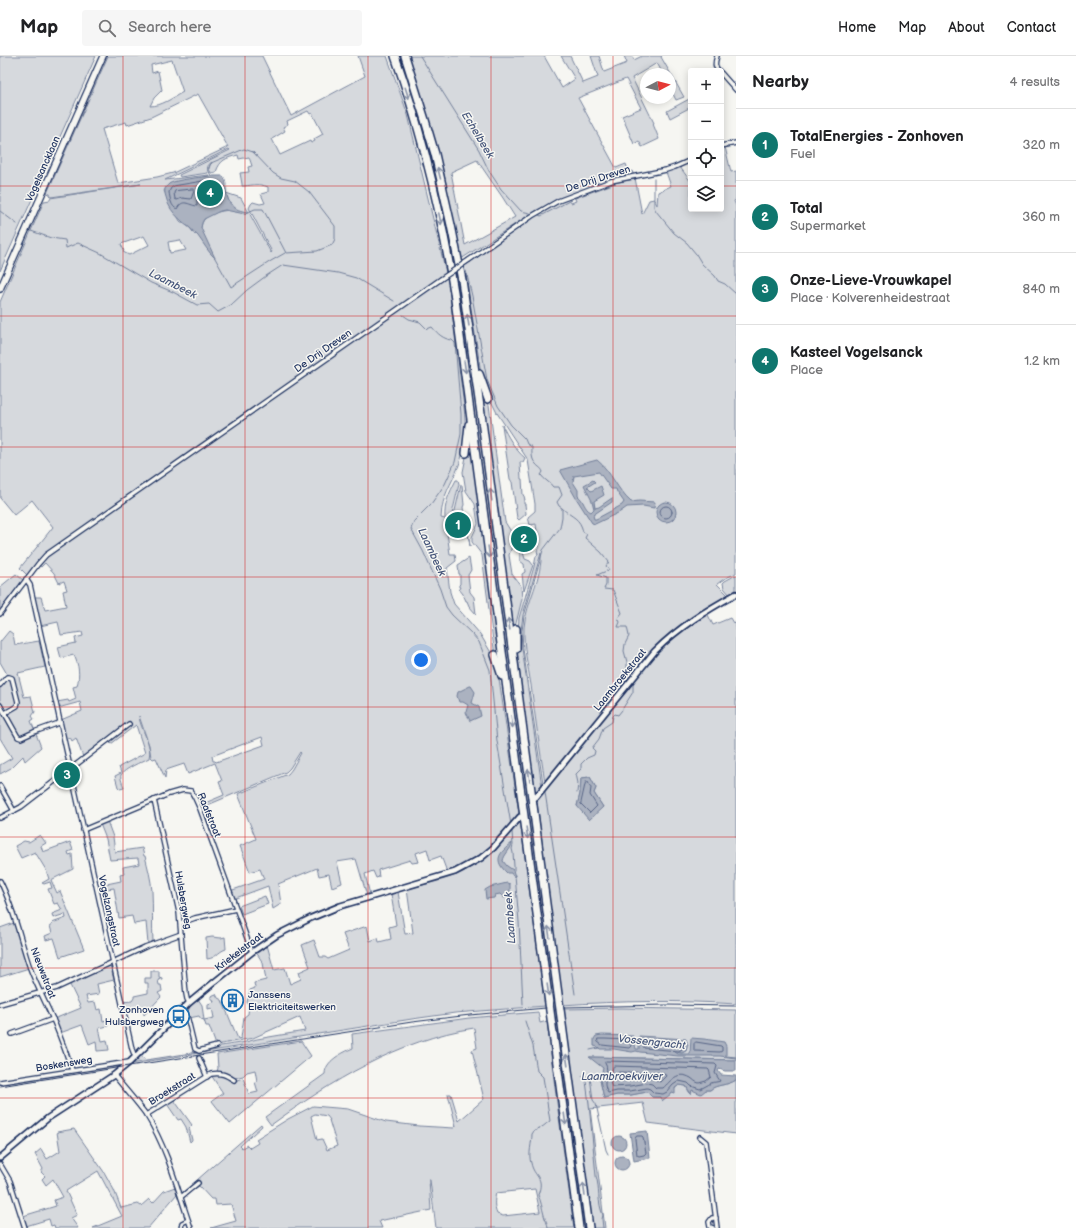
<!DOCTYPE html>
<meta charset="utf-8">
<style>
body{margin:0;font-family:"Balsamiq Sans",sans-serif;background:#f6f6f6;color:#202124}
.controls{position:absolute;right:12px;top:12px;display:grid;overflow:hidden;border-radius:4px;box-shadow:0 2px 10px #0003}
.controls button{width:36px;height:36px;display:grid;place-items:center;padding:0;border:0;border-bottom:1px solid #e0e0e0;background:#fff;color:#202124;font:20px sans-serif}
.compass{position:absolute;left:640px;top:12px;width:36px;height:36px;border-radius:50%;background:#fff;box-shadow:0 2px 10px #0003;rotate:83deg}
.you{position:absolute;left:421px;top:604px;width:14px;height:14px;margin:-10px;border:3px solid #fff;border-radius:50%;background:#1a73e8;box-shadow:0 0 0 6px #1a73e833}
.badge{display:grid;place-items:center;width:26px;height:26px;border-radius:50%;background:#0f766e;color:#fff;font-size:13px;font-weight:700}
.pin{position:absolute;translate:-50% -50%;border:2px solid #fff;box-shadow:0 1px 4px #0006}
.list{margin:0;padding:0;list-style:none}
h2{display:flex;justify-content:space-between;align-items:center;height:52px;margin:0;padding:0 16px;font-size:17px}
h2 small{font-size:13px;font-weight:400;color:#757577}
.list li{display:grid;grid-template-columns:26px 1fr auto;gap:12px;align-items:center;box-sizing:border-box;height:72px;padding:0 16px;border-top:1px solid #e0e0e0}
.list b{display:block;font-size:15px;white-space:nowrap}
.list p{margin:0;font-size:13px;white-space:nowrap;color:#757577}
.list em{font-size:13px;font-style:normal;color:#757577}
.icon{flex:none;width:22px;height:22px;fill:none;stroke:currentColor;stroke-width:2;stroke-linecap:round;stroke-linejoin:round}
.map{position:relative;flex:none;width:736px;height:1172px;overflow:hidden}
header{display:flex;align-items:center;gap:24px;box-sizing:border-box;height:56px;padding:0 20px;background:#fff;border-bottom:1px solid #e0e0e0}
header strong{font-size:19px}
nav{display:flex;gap:22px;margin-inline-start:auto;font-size:14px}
.search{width:280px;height:36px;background:#f6f6f6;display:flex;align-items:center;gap:10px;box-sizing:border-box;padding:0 14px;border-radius:4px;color:#757577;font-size:15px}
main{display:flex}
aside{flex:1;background:#fff}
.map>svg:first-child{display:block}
</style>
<header>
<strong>Map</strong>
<div class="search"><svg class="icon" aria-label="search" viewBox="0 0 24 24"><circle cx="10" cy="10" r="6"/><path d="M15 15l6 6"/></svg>Search here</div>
<nav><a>Home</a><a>Map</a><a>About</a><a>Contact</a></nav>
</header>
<main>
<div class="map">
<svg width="736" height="1172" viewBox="0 0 736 1172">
<rect width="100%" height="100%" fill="#f6f6f2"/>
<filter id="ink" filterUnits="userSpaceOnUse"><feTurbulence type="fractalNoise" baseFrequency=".025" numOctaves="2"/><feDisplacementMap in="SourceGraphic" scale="8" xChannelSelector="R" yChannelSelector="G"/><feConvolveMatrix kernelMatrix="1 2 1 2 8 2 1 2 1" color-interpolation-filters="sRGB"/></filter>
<g filter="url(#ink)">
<g fill="#d6d9dd" stroke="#78849e" fill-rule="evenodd">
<polygon points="0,0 96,0 0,215"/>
<path d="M108,0H262L291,60L365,20L358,0H387L408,59L448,225L464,351C466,370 466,391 459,409C451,430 442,438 441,462L445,463C444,447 449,438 456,424H458L459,428L452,458L446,470L450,498H455L456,505L447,512L450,536L454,548L480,578L493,600L497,609L519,758C506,774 492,792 475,803C467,809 457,812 447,816L441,800L430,804L427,793L416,797L419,806L412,807L410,804L378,814L379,821L376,822L373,815L365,818L370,839L367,840L356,803L337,806L342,827L332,831L329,818L319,820L317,812L278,828L281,848L273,853L268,830L233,843L230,835L264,823L260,813L250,816L240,790L256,783L238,738L288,718L292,713L301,697L300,696L290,712L286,716L203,751L205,747L224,739L219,726L222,725L215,707L188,718L184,708L166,714L165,722L156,702L153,703L151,701L149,689L139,660C140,673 153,689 149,702C141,706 124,713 121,719C120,723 123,728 124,732L120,733L118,731L115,720L121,717L119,711L145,697L136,669L111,688L109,685L127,668L83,701L76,682L72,685L70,681L65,683L61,664L82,655L80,646L58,652L57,646L68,644L69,646L76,643L73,631L77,630C80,618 79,610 74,599L61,602L58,591L76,587L75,582L83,580L82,576L61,579L58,566L40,570L34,541H41L45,554L66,550L63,535L67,534L64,525L59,527L54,517L45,507L41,511L37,508L27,519L20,512L53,471L32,444L14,459L0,442V246L44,145L50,144V142L141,128L51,141L50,138L47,137ZM172,4L183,36C172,42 162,50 150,50L154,42L162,34L158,15L152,17L151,9ZM198,38L228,91L173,117L157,121L118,127L102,73L126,66L127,69L151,61ZM308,55L310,58L312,57L323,78L314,83L315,85L311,87L310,85L280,99L272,83L285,75L283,71L288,68L287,65ZM229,93L230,94L179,119L180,121L208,117C207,112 207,109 212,106V107L210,109L209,113L211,117L216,116C220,104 226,102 238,99L239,103L249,101L252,110L248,111L249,116L240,117L242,128V130H244C254,129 258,127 268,131V136L261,138L265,147L260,148L253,146L251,148L249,152L272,196L271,197L241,142L226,137L229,145L236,153C223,155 202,156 201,172L195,179L190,172L180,165L164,135C168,124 183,125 192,123C198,123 203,121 208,120L209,119L165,124ZM144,180L149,189L129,199L123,196L124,195L121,188ZM180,184L186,194L170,197L168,186ZM262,681L264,689L216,706L215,705H213L212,700Z"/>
<path d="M408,0H544L562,32L575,23L561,0H570L583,27L598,21L591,0H599L604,16L627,7L624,0H632L634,4L642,0H662L661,1L684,41L676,44L670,32V18H663L657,7L632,22L654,67L653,68L659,83L642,91L639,85L634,88L622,60L641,52L626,23L578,42L616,112L626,108L629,116L632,115L635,122L642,158L649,144L654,143L657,149L658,136L671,130L666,116L680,111L691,126V153H721V92L725,91L731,116L736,115V143L734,145L736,150V517L724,523L717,528L728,539L709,550L689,563L664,583L640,609L545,726C540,694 535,661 531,629C528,610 523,590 524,571C526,547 543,520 541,497L523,559L521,574L522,592L542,731L535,738L526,679L517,590L519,562L534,511L536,500L538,499L537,494L539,493L536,468L530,469L528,461L535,455V448L528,404L497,357L486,335L481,317L466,219L463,211L543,155L569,142L571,147L576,145L573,138L537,154L461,203L444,118L416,22ZM477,104L503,142L515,161L465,189L451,116Z"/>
<polygon points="691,42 691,51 670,62 667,55"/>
<polygon points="480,329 489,349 505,466 515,482 509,499 512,518 521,530 522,543 515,571 514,586"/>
<path d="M502,369C507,379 515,394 525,402L523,406H520L521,423H522L523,439L524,440L525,444H524V448H525L526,458L519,464L517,462L512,426L510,423Z"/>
<polygon points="470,381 500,606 494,593 482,499 472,486 472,481 478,468 475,448 466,435 463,416"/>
<polygon points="461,429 462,429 464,449 463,451 464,460 466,462 470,490 467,472 463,470 462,463 456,462 454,459"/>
<polygon points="520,495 523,496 525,503 530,505 533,509 524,535 522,518 525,516 524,508 520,505"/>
<polygon points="469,502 471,514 468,519 470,536 474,541 476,558 469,550 467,545 466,545 463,538 459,533 460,531 459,531 459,529 460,528 460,518 459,518 458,509"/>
<polygon points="16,518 23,524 0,554 0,531"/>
<polygon points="736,519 736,536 730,539 724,532 723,527 725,525"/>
<path d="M707,557L713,569L730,562L733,567L736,566V948C678,944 620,945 562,949L537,745L593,673L644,611L681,575ZM590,721L596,732L594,737L603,751L577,750L580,738L581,722Z"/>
<polygon points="9,575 13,578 15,589 39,585 45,611 18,617 24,641 31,640 35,656 32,660 34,663 31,665 41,691 25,705 23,700 11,712 0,718 0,709 12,702 0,682 0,626 7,618 0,606 0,586"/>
<path d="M520,764L545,950L455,957L412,963L130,1008L140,999L146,1004L198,996L215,991L246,986L257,983L305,975L300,961L253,982L216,989L209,970H206L204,964L201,963L199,960L189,962C187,951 190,950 198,943L202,949L204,964L214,962L212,952L208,953V948L214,946L213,943H211V940L216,938L218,942L222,944L238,983L241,982L244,961L248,958L249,950L247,946L250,934L255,932L254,927L266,924L263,907L256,896L267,889L274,914L285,912L290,928L301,923L299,916L310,911L302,889L314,884L320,901H325L328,903L349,894L343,878L367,870L370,885L378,882L379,886L391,883L389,871L396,869L391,838L398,836L405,878L413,877L407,833C425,828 447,824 463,816C487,803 503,784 520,764Z"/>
<path d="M107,765L113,781L115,796L142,792L144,800H145C148,812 151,823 152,835C153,852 152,869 153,886L148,888L146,866L134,868L132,860L119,862L114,832L98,834L97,830L121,825L120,819L124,818L123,811L139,808L138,802L110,804L106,783L100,768Z"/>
<polygon points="40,779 46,787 41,790 43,796 70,786 73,794 68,796 69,799 72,798 73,813 51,824 57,837 60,835 84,893 60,901 54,882 46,884 45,880 52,877 50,870 53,868 52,867 66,862 65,858 53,862 52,858 62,854 58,847 54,848 48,833 52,832 50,826 44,828 42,827 49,823 46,814 35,796 21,802 15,790 24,785 29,786"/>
<polygon points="265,840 268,848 242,858 239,850"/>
<polygon points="14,867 29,912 0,921 0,872"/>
<path d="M212,881L221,882L225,881L226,893C217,896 217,902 207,903L206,882Z"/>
<polygon points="109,909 111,912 114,924 97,928 99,938 86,940 88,947 95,946 97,954 101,953 103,965 106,964 108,970 99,972 102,985 107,984 109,994 97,995 96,985 89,988 82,969 60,977 54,963 81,952 69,927"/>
<polygon points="151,915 159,915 159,921 162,922 162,923 158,924 159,929 161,929 162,935 158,937 161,941 144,959 143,952 125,956 122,946 132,945 134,942 134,940 148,937 148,927 145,927 145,922 151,922"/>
<path d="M622,952L736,954V1004L590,1001L604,1012L600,1024L604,1042L617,1039H631L647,1036L652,1041C657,1041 665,1043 669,1039C673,1036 675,1032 679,1029L686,1030L689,1036L691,1038V1034H710C716,1028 727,1030 736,1024V1078L648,1067L643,1047L590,1053L605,1172H593L564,953Z"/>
<path d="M538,956L540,967L547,965L555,1032L574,1172H436L430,1124H429L431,1154L379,1165L382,1172H211L236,1165L231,1148L216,1149L215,1143H211L199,1130L193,1134L191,1131L182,1139L181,1138L261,1068L262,1070L240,1090L242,1092L247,1089L250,1092L258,1087L256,1083L288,1063L313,1050L348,1053L386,1066L419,1070L454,1072L456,1070L448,1038H451L459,1065L484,1043L472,994L477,992L474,972C400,983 330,1026 271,1069L265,1061L325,1018C325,1005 342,997 353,992L352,978L469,962ZM315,1058L327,1060L330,1064H329L337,1090L327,1094L322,1083L317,1084L311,1060ZM535,1133L540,1156L503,1160L497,1158C494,1151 494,1145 496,1137Z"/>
<path d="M301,985L311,1000L230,1068L212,1045L223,1037L211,1019L217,1016L218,1012L217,998ZM255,1014L257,1025L255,1026L258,1036L249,1038L243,1022L237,1024L235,1027L230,1023L243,1020L247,1016Z"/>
<polygon points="174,1044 192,1069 189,1072 192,1084 190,1086 186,1071 181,1063 178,1064 167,1048"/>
<polygon points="74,1073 104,1116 114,1134 121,1152 138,1148 141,1150 149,1143 153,1147 164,1135 175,1131 177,1138 148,1172 93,1172 122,1160 98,1115 66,1135 77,1159 71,1162 78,1172 55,1172 54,1169 51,1170 49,1163 26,1170 23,1160 56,1150 54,1144 63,1141 53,1123 46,1129 42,1123 45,1120 41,1116 43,1113 35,1098 41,1093 47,1103 60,1095 57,1076"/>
</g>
<g fill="#abb2c0" stroke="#717e99" fill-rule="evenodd">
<path d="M211,120H223C226,124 226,127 226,132C227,148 233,154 248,156L245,158L225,154L220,155L204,163L202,167L201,172L215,202C208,196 204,188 198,180C187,167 170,160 166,141C164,135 164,132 169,128C173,124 203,121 211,120ZM211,127L221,128V146L218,148H201V142L205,140L209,133H210Z"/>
<path d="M597,404C612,416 617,434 631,446L639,445L655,446L654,452L643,450L627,451L620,456L595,468L592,467L576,442L560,414ZM599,416L611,433H616L617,436L624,446L622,449L596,463H594L593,459L612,446V442L599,451L595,452L594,445L604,439L601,430L591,435L587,431L595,426L593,424L584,429L592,445L594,453L591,456C584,453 584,444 578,440V434L573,426L574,420Z"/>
<circle cx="666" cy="456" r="10"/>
<polygon points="470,630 471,630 475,636 472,647 479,651 481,660 470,665 466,656 468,649 463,646 459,646 457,640 458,636"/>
<polygon points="590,721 596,732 594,737 603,751 589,764 577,750 580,738 581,722"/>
<path d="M512,787C511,794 504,798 503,805L507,810L513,814L515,821L513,820L511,817H507C493,804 499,797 512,787Z"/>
<polygon points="507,827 510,828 510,841 504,842 500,838 495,839 494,842 486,843 485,834 490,831"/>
<polygon points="602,979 633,980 636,993 639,993 639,980 686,983 688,989 686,995 682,997 675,996 678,998 690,998 691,982 704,983 724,986 726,990 726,1000 736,1001 736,1002 720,1000 678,1000 640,996 636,995 632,996 614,993 600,993 598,991 594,990 594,983 596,980"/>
<path d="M589,1001L736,1004V1015H725L719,1013L718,1015L721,1019L736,1020V1024C727,1030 716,1028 710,1034H706L701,1038L692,1034L691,1038L686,1030L679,1029L675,1032V1037L672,1036C670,1040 666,1041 662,1045L660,1041H652L647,1036L631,1039H617L604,1042L600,1024L603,1012Z"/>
<polygon points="647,1075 650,1102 634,1105 630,1077"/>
<circle cx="619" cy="1087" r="7"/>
<circle cx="622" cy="1107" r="7"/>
</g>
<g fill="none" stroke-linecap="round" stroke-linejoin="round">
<g stroke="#556385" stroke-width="1">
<path d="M205,125L207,127C206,135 201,135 197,141V150C188,149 183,142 177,153C171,151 170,142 169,136L171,132L174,130Z"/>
<polygon points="192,133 194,133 194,135 191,143 182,142 177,144 175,143 174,137 175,135"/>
<circle cx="666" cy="456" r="6"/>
<polygon points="586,726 588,726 591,732 590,739 597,750 590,757 581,748"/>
<polygon points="598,983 605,983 629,984 630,986 631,990 629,992 602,989 598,986"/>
<polygon points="648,984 682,987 683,989 682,993 679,995 644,992 643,985"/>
<polygon points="696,986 721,990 722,991 722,995 720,996 695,995 694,994 694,988"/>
<path d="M606,1005L715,1008L717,1010L715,1017L720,1025C718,1026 714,1026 711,1027C708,1029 704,1031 700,1033L691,1030L688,1027L679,1025L673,1029L667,1036L663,1038L654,1037L650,1033L647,1032L630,1035H617L608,1037C600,1026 611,1016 605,1007Z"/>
<path d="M614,1010L708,1013L709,1014L711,1021L706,1025L699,1027C695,1026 694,1024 691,1022C677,1014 671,1025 663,1032H656L652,1028L647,1027L630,1030L612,1031L611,1029L610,1024L613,1011Z"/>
<polygon points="619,1016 664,1017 666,1020 660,1026 647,1020 629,1024 618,1024 616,1022"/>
<polygon points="637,1080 642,1080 643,1081 646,1097 644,1099 639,1100 637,1099 635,1083"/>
</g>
<g stroke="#717e99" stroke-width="1">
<polyline points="420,0 479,94 489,115 501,133 521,155 530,157"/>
<polyline points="211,120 208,113 211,107 244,93 253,96 273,117 281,122 295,125 309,136 335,170 335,183 332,189 317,195 286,197 263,153 255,153 248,156"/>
<polyline points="654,123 654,151 656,155 674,177 687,187 696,198 702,208 715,220 718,225 725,228 736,238"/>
<polyline points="575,142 618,126 636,123"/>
<polyline points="0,155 17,168"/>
<polyline points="539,159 541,160 571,144"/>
<polyline points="31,175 51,182 65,184 66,192 78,187 100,197 151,227 173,236 197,249 209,248 218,256 231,249 247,234 266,220 283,209 338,217 356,222 394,245"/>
<polyline points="215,202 231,231 271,205 285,197"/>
<path d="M466,215L472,240L487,324L498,350L511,369L525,383L527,388L532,391C532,397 531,403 536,408C539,412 541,411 543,416L541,419C544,424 550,426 553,431H559L562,439L557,446L559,450L562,452V461L560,472L543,494L524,560L522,575L523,593L543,727"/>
<path d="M403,259L409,263L420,266L427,273L432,271C438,278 443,283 452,284L455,287L461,358V378L455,406L445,428L431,448L414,465L411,473L423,495L440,533L446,551L452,559L472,578L479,586L490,614L497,685L511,769"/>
<path d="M562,452C572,462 580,461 583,476L587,478L585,482L601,496L609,506L606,510L609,514L597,519L606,522V529L604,533L613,534L622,557L618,562L620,566L618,571H627L629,580L625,588L624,595L627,606V621"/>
<polyline points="623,652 633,636 633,629"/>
<polyline points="545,736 575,938"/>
<polyline points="577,737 578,727 576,718 581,713 581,708 587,702 594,699 595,695 592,692 599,683 603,672 612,666 613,660 615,658 618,659 622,654"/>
<polyline points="512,776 513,789 512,793 513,797 514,810 514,814"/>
<polyline points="515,819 519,866 523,948"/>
<path d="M525,965L533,990L537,1015L543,1021L550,1065C545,1068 543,1072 537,1073"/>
<polyline points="590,994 599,992"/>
<polyline points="582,1020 590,1021 593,1044 596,1048 606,1094 608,1098"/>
<path d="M584,1020L586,1025L589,1048L596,1120C600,1133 597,1146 603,1159L602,1163L603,1172"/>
<path d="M537,1074L534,1075L532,1078C532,1087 528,1098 531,1107C534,1122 545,1120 538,1139C541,1145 542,1152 544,1159C545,1164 548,1167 548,1172"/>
</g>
<defs>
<g id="minor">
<path d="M717,0C715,6 714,11 719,15"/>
<polyline points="721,17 736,34"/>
<polyline points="721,90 736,87"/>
<polyline points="469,204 532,160 558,145 611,125 666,114 675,111 691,104"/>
<polyline points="26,523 30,529 132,993 135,1001"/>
<polyline points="0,558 38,508 46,499 441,223"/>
<polyline points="0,629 7,621 9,621 12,622 18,646 17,650 5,657"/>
<polyline points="0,649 18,681 21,682 34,676 59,667"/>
<polyline points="0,730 14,755"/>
<polyline points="154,744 179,856 186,938 187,943 189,947"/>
<polyline points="0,762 21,751 129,668"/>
<polyline points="83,774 169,738 183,734 191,735 195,742 200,753 252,896"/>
<path d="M0,825C14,852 20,883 30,912C37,931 47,949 55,968C61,983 67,999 72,1014"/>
<polyline points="181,867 195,862 236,853"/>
<polyline points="0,948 57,932 145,891 181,878"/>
<polyline points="184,953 188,964 195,993 199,995 217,990"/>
<polyline points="12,978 53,963"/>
<polyline points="199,1002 207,1021"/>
<path d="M114,1019C125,1033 137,1046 147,1060C168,1094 178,1135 191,1172"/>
<polyline points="0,1026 129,1006"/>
<path d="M146,1059L211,1018C221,1016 226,1019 234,1024"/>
<polyline points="700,1081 706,1086 717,1172"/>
<polyline points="0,1108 10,1125 25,1172"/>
<polyline points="181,1141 198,1127"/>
<polyline points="181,1172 182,1167 188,1164"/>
<polyline points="713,1172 710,1171 709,1166 712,1162 716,1162"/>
</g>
<g id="tertiary">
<path d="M536,741L655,595C679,571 707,554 736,538"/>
<polyline points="0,1102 48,1062 114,1019 130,1006 189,947 212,928 252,896 277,879 311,862 340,850 455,816 481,802 493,792 520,761"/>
</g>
<polyline id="primary" points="0,233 103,0"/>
<g id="motorway">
<path d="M395,0C422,76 441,156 454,236L579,1172"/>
<polyline points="405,0 425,64 435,98 451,169 462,224 482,365 589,1172"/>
<polyline points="479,318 488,343"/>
<polyline points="466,397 469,369"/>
<polyline points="516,593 516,573"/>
<polyline points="495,599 502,620"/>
</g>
</defs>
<use href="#minor" stroke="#1b2f5e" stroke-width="6"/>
<use href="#tertiary" stroke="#1b2f5e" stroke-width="8"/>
<use href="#primary" stroke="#1b2f5e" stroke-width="8"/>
<use href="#motorway" stroke="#1b2f5e" stroke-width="10"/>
<use href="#minor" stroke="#f6f6f2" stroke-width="3.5"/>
<use href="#tertiary" stroke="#f6f6f2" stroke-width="4.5"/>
<use href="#primary" stroke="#f6f6f2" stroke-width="5.5"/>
<use href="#motorway" stroke="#f6f6f2" stroke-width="7"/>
<g stroke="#1b2f5e" stroke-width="1">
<polyline points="564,951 666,949 736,950"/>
<polyline points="0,1030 412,966 470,959 546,952"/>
</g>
<defs>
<polyline id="minor-bridge" points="441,223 469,204"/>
</defs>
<use href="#minor-bridge" stroke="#1b2f5e" stroke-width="6" stroke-linecap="butt"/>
<use href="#minor-bridge" stroke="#f6f6f2" stroke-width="3.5"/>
</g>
<defs><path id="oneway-shaft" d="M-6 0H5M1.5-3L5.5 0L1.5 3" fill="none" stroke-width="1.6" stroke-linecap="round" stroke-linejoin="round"/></defs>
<g stroke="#8892a8">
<use href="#oneway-shaft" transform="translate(407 37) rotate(72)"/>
<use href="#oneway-shaft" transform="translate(439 117) rotate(-104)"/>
<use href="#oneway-shaft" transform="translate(440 163) rotate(78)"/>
<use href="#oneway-shaft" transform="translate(468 264) rotate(-99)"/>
<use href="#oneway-shaft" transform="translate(465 311) rotate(82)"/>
<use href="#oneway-shaft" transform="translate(491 439) rotate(-98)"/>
<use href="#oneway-shaft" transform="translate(489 496) rotate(82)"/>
<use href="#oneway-shaft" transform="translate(509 568) rotate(-98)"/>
<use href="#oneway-shaft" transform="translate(512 666) rotate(83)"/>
<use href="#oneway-shaft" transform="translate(529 719) rotate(-98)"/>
<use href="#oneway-shaft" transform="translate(527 777) rotate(82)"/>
<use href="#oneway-shaft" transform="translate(549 876) rotate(-98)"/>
<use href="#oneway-shaft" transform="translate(548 934) rotate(82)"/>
<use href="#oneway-shaft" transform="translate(567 1004) rotate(-98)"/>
<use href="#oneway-shaft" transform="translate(565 1063) rotate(82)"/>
<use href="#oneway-shaft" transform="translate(584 1133) rotate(-98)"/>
</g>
</g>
<path fill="none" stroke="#d62828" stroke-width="1" stroke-opacity="0.55" d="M123,0V1172M245,0V1172M368,0V1172M491,0V1172M613,0V1172M0,130H691M721,130H736M0,260H736M0,391H736M0,521H736M0,651H736M0,781H736M0,912H736M0,1042H736"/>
<defs>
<symbol id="building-ring" viewBox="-11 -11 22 22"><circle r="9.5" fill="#f6f6f2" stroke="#1f6fb2" stroke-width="1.5"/><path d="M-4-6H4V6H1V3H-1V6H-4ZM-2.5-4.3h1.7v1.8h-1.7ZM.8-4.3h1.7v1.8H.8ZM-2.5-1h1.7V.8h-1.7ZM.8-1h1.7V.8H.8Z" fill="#1f6fb2"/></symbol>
<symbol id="bus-ring" viewBox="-11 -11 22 22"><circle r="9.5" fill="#f6f6f2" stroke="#1f6fb2" stroke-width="1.5"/><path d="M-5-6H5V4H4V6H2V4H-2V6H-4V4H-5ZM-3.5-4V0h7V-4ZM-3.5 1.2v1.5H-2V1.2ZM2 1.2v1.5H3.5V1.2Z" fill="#1f6fb2"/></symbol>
</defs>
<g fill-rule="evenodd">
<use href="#building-ring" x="220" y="932" width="25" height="25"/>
<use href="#bus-ring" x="166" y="948" width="25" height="25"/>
</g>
<g text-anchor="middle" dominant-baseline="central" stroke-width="3" stroke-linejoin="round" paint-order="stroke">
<g font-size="10" fill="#1b2f5e" stroke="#f6f6f2">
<text transform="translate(43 113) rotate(-66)">Vogelsancklaan</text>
<text transform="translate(598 123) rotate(-18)">De Drij Dreven</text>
<text transform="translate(323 295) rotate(-35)">De Drij Dreven</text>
<text transform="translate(620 624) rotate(-51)">Laambroekstraat</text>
<text transform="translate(209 759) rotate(68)">Raafstraat</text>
<text transform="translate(183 844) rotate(80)">Hulsbergweg</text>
<text transform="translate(109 855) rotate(78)">Vogelzangstraat</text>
<text transform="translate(239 896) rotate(-37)">Kriekelstraat</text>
<text transform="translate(43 917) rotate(69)">Nieuwstraat</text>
<text transform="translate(64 1008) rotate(-9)">Boskensweg</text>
<text transform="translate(172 1033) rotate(-32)">Broekstraat</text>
</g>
<g font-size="10" fill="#1b2f5e" stroke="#f6f6f2" text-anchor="start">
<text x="248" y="939">Janssens<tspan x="248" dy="12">Elektriciteitswerken</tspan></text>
<text x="164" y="954" text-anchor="end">Zonhoven<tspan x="164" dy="12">Hulsbergweg</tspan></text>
</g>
<g font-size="11" font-style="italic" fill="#46567b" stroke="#f6f6f2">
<text transform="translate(478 79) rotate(59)">Echelbeek</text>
<text transform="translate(173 228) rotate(27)">Laambeek</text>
<text transform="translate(432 496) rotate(65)">Laambeek</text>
<text transform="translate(510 862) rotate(-94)">Laambeek</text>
<text transform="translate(652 986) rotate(6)">Vossengracht</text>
<text x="622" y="1020">Laambroekvijver</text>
</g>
</g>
</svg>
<div class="controls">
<button>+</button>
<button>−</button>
<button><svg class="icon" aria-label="locate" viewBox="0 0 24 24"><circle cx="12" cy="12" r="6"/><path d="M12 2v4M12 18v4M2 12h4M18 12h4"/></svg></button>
<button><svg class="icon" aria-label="layers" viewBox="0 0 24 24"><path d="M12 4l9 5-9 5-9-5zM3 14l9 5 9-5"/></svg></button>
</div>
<svg class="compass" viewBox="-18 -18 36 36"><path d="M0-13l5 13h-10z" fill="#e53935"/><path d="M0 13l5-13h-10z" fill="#757577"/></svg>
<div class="you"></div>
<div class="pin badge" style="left:458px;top:469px">1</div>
<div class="pin badge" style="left:524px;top:483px">2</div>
<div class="pin badge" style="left:67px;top:719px">3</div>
<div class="pin badge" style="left:210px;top:137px">4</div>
</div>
<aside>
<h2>Nearby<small>4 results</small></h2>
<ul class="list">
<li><span class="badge">1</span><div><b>TotalEnergies - Zonhoven</b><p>Fuel</p></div><em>320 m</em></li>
<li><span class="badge">2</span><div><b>Total</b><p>Supermarket</p></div><em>360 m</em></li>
<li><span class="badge">3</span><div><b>Onze-Lieve-Vrouwkapel</b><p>Place · Kolverenheidestraat</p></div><em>840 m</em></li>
<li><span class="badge">4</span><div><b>Kasteel Vogelsanck</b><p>Place</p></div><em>1.2 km</em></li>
</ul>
</aside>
</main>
